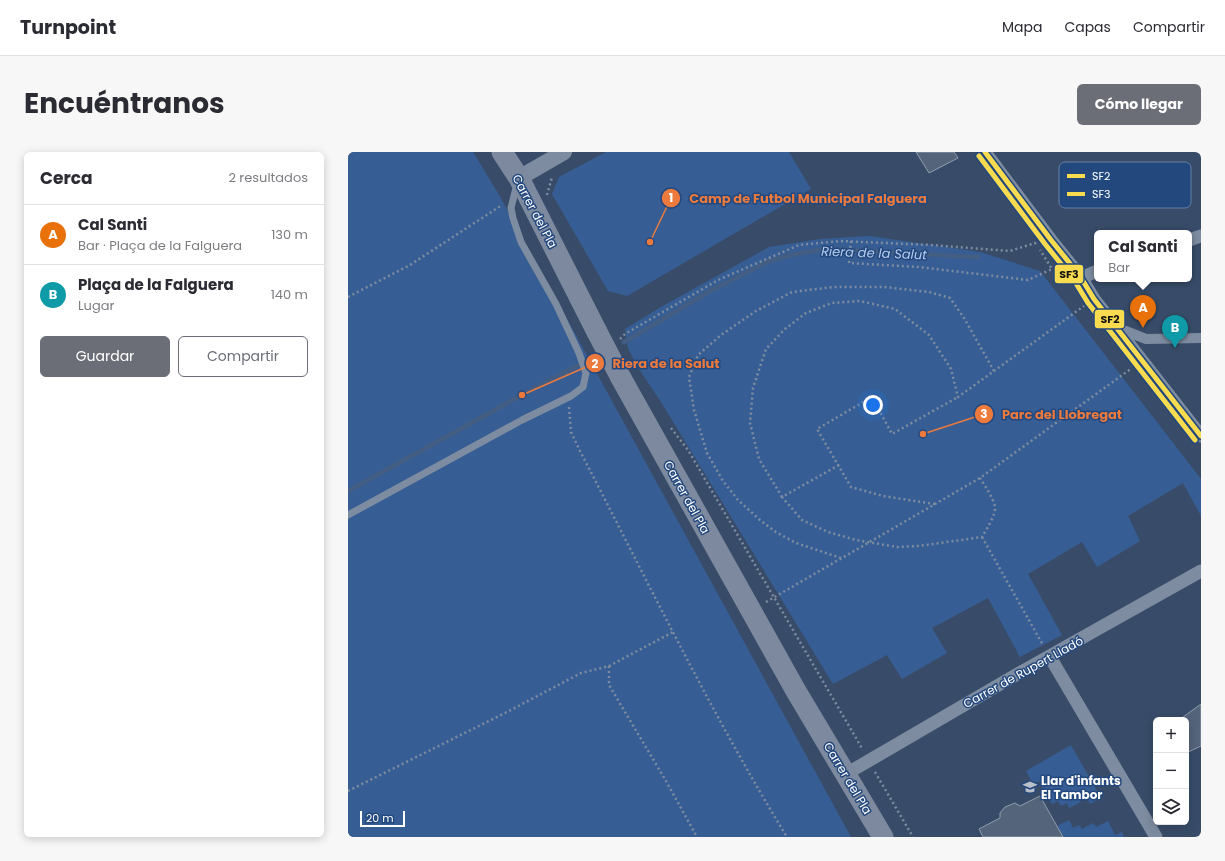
<!DOCTYPE html>
<html lang="es">
<meta charset="utf-8">
<style>
body{margin:0;font-family:Poppins,sans-serif;background:#f7f7f7;color:#2b2b33}
.controls{position:absolute;right:12px;bottom:12px;display:grid;overflow:hidden;border-radius:6px;box-shadow:0 2px 10px #0003}
.controls button{width:36px;height:36px;display:grid;place-items:center;padding:0;border:0;border-bottom:1px solid #e1e1e2;background:#fff;color:#2b2b33;font:20px sans-serif}
.scale{position:absolute;left:12px;bottom:10px;width:45px;box-sizing:border-box;padding-left:4px;border:2px solid #fff;border-top:0;font-size:11px;line-height:14px;white-space:nowrap;color:#fff;-webkit-text-stroke:3px #23487e;paint-order:stroke}
.you{position:absolute;left:525px;top:253px;width:14px;height:14px;margin:-10px;border:3px solid #fff;border-radius:50%;background:#1a73e8;box-shadow:0 0 0 6px #1a73e833}
.badge{display:grid;place-items:center;width:26px;height:26px;border-radius:50%;background:#6b6e77;color:#fff;font-size:13px;font-weight:700}
.pin{position:absolute;translate:-50% -33px;filter:drop-shadow(0 1px 2px #0008)}
.pin::after{content:'';position:absolute;top:21px;width:14px;height:12px;background:inherit;clip-path:polygon(0 0,100% 0,50% 100%)}
.popup{position:absolute;left:746px;top:78px;width:98px;height:52px;box-sizing:border-box;display:grid;place-content:center;border-radius:6px;background:#fff;filter:drop-shadow(0 1px 3px #0005);font-size:13px;white-space:nowrap;color:#7c7c81}
.popup b{font-size:15px;color:#2b2b33}
.popup::after{content:'';position:absolute;left:50%;top:100%;margin-left:-8px;border:8px solid transparent;border-top-color:#fff}
.list{margin:0;padding:0;list-style:none}
h2{display:flex;justify-content:space-between;align-items:center;height:52px;margin:0;padding:0 16px;font-size:17px}
h2 small{font-size:13px;font-weight:400;color:#7c7c81}
.list li{display:grid;grid-template-columns:26px 1fr auto;gap:12px;align-items:center;box-sizing:border-box;height:60px;padding:0 16px;border-top:1px solid #e1e1e2}
.list b{display:block;font-size:15px;white-space:nowrap}
.list p{margin:0;font-size:13px;white-space:nowrap;color:#7c7c81}
.list em{font-size:13px;font-style:normal;color:#7c7c81}
.actions{display:flex;gap:8px;padding:12px 16px}
.actions a{flex:1;padding:9px 0;border:1px solid #6b6e77;border-radius:6px;text-align:center;font-size:14px;color:#6b6e77}
.actions .main{background:#6b6e77;color:#fff}
.icon{flex:none;width:22px;height:22px;fill:none;stroke:currentColor;stroke-width:2;stroke-linecap:round;stroke-linejoin:round}
.map{position:relative;flex:none;width:853px;height:685px;overflow:hidden;border-radius:6px}
header{display:flex;align-items:center;gap:24px;box-sizing:border-box;height:56px;padding:0 20px;background:#fff;border-bottom:1px solid #e1e1e2}
header strong{font-size:19px}
nav{display:flex;gap:22px;margin-inline-start:auto;font-size:14px}
.intro{display:flex;align-items:center;justify-content:space-between;box-sizing:border-box;height:96px;padding:0 24px}
h1{margin:0;font-size:28px}
.button{padding:10px 18px;border-radius:6px;background:#6b6e77;color:#fff;font-size:14px;font-weight:700}
main{display:flex;gap:24px;padding:0 24px}
aside{flex:1;background:#fff;border-radius:6px;box-shadow:0 2px 10px #0003}
.map>svg:first-child{display:block}
</style>
<header>
<strong>Turnpoint</strong>
<nav><a>Mapa</a><a>Capas</a><a>Compartir</a></nav>
</header>
<div class="intro"><h1>Encuéntranos</h1><a class="button">Cómo llegar</a></div>
<main>
<aside>
<h2>Cerca<small>2 resultados</small></h2>
<ul class="list">
<li><span class="badge" style="background:#e8710a">A</span><div><b>Cal Santi</b><p>Bar · Plaça de la Falguera</p></div><em>130 m</em></li>
<li><span class="badge" style="background:#0f9aa8">B</span><div><b>Plaça de la Falguera</b><p>Lugar</p></div><em>140 m</em></li>
</ul>
<div class="actions"><a class="main">Guardar</a><a>Compartir</a></div>
</aside>
<div class="map">
<svg width="853" height="685" viewBox="0 0 853 685">
<rect width="100%" height="100%" fill="#384c69"/>
<g fill="#375e94">
<polygon points="0,0 125,0 150,41 503,685 0,685"/>
<polygon points="258,0 441,0 463,37 279,144 260,139 204,42 211,25"/>
<polygon points="521,84 632,100 692,119 853,327 853,364 835,331 780,364 792,389 749,415 734,390 680,422 714,483 672,505 640,446 584,476 599,501 554,527 539,503 485,532 313,250 289,214 280,196 277,177 313,155 421,95 472,87"/>
<polygon points="723,593 753,646 742,652 736,641 730,644 733,650 721,656 719,651 713,654 710,649 704,652 691,629 685,632 678,619"/>
<polygon points="721,668 725,676 731,673 734,677 745,671 748,675 760,669 767,683 774,680 776,685 715,685 709,674"/>
</g>
<g fill="none" stroke-linecap="round" stroke-linejoin="round">
<g stroke="#435d83" stroke-width="4.5">
<polyline points="276,190 362,139 421,109 443,103 476,97 630,105"/>
<polyline points="0,339 174,243 248,204"/>
</g>
</g>
<g fill="#54647b" stroke="#919dae">
<polygon points="568,0 606,0 610,6 581,21"/>
<polygon points="853,552 853,594 838,601 838,568 831,568"/>
<polygon points="692,644 715,685 635,685 631,677 652,666 652,661 657,655 667,651 672,654"/>
</g>
<g fill="none" stroke-linecap="round" stroke-linejoin="round">
<g stroke="#7d8ca0" stroke-width="2.5" stroke-dasharray="2 3" stroke-linecap="butt">
<polyline points="199,43 204,25"/>
<polyline points="503,89 501,111 571,115 680,128 704,117 692,98"/>
<polyline points="0,145 62,113 154,53"/>
<polyline points="272,187 277,182 370,128 451,93 492,89 583,93 662,99 687,91 688,93"/>
<path d="M221,255L223,280L233,301C300,430 363,561 439,685"/>
<polyline points="323,276 340,298 515,598"/>
<path d="M491,313L434,345L454,368L480,380L508,388L549,395L571,394L634,385C638,378 648,363 647,355C645,345 637,334 632,326"/>
<polyline points="434,345 411,307 402,271 405,236 418,197 437,177 458,161 484,151 512,149 547,157 581,183 603,217 610,245 736,154"/>
<polyline points="587,352 535,344 503,335 469,277 524,245 544,282 610,245"/>
<polyline points="634,385 695,493"/>
<polyline points="493,406 448,391 428,380 412,368 390,348 375,329 359,301 346,258 341,225 350,203 373,183 408,159 444,140 485,135 536,135 581,140 602,146 616,166 646,219"/>
<polyline points="418,450 632,326 784,216"/>
<polyline points="261,514 261,533 318,629 349,685"/>
<polyline points="527,620 565,685"/>
<polyline points="0,639 161,559 233,521 261,514 325,480"/>
</g>
<polyline stroke="#7d8ca0" stroke-width="7" points="0,363 174,268 223,244 235,235 238,221 231,201 208,152 173,90 165,66 163,56 169,32"/>
<polyline stroke="#7d8ca0" stroke-width="10" points="770,176 798,187 853,186"/>
<g stroke="#7d8ca0" stroke-width="13">
<polyline points="637,0 703,88 732,124 746,147 853,284"/>
<polyline points="841,88 853,84"/>
<polyline points="733,126 749,119"/>
<polyline points="702,505 808,685"/>
<polyline points="498,622 666,524 853,419"/>
</g>
<polyline stroke="#7d8ca0" stroke-width="16" points="171,26 216,0"/>
<g stroke="#7c899e" stroke-width="21">
<polyline points="154,0 171,26 249,180"/>
<polyline points="273,226 448,539 535,685"/>
</g>
<polyline stroke="#7c899e" stroke-width="21" points="249,180 273,226"/>
<defs>
<polyline id="bus-1" points="637,0 703,88 732,124 746,147 853,284"/>
<polyline id="bus-2" points="631,4 697,92 726,128 740,151 847,288"/>
</defs>
<use href="#bus-1" stroke="#23487e" stroke-width="8"/>
<use href="#bus-2" stroke="#23487e" stroke-width="8"/>
<use href="#bus-1" stroke="#f9db4f" stroke-width="5"/>
<use href="#bus-2" stroke="#f9db4f" stroke-width="5"/>
</g>
<defs>
<symbol id="school-bare" viewBox="-9 -9 18 18"><path d="M0-5L7-2L0 1L-7-2ZM-4 1L0 2.5L4 1V4Q0 6-4 4Z" fill="#b9c0ca" stroke="#23487e" stroke-width="2.5" paint-order="stroke"/></symbol>
</defs>
<g fill-rule="evenodd">
<use href="#school-bare" x="672" y="625" width="20" height="20"/>
</g>
<g text-anchor="middle" dominant-baseline="central" stroke-width="3" stroke-linejoin="round" paint-order="stroke">
<g font-size="12" fill="#fff" stroke="#23487e">
<text transform="translate(187 59) rotate(62)">Carrer del Pla</text>
<text transform="translate(339 345) rotate(61)">Carrer del Pla</text>
<text transform="translate(675 520) rotate(-29)">Carrer de Rupert Lladó</text>
<text transform="translate(500 626) rotate(59)">Carrer del Pla</text>
</g>
<g font-size="12" font-weight="bold" fill="#fff" stroke="#23487e" text-anchor="start">
<text x="693" y="628">Llar d'infants<tspan x="693" dy="14">El Tambor</tspan></text>
</g>
<g font-size="13" font-style="italic" fill="#b4ccee" stroke="#23487e">
<text transform="translate(526 101) rotate(2)">Riera de la Salut</text>
</g>
</g>
<rect x="711" y="10" width="132" height="46" rx="6" fill="#23487e" stroke="#657fa5" stroke-width="1"/>
<rect x="719" y="22" width="18" height="4" fill="#f9db4f"/>
<rect x="719" y="40" width="18" height="4" fill="#f9db4f"/>
<g font-size="11" fill="#fff">
<text x="744" y="28">SF2</text>
<text x="744" y="46">SF3</text>
</g>
<path fill="none" stroke="#ed7a3d" stroke-width="1.5" d="M302 90L323 46M174 243L247 211M575 282L636 262"/>
<g fill="#ed7a3d" stroke="#23487e" stroke-width="1.5">
<circle cx="302" cy="90" r="4"/>
<circle cx="174" cy="243" r="4"/>
<circle cx="575" cy="282" r="4"/>
<circle cx="323" cy="46" r="10"/>
<circle cx="247" cy="211" r="10"/>
<circle cx="636" cy="262" r="10"/>
</g>
<g font-size="12" text-anchor="middle" font-weight="bold" fill="#fff">
<text x="323" y="50">1</text>
<text x="247" y="216">2</text>
<text x="636" y="266">3</text>
</g>
<g font-size="13" text-anchor="middle" font-weight="bold" fill="#ed7a3d" stroke="#23487e" stroke-width="3" stroke-linejoin="round" paint-order="stroke">
<text x="460" y="51">Camp de Futbol Municipal Falguera</text>
<text x="318" y="216">Riera de la Salut</text>
<text x="714" y="267">Parc del Llobregat</text>
</g>
<g stroke="#23487e" stroke-width="1.5">
<rect x="706" y="112" width="30" height="20" rx="4" fill="#f9db4f"/>
<rect x="746" y="157" width="31" height="20" rx="4" fill="#f9db4f"/>
</g>
<g font-size="11" text-anchor="middle" font-weight="bold" fill="#111">
<text x="721" y="126">SF3</text>
<text x="762" y="171">SF2</text>
</g>
</svg>
<div class="controls">
<button>+</button>
<button>−</button>
<button><svg class="icon" aria-label="layers" viewBox="0 0 24 24"><path d="M12 4l9 5-9 5-9-5zM3 14l9 5 9-5"/></svg></button>
</div>
<div class="scale">20 m</div>
<div class="you"></div>
<div class="pin badge" style="left:795px;top:176px;background:#e8710a">A</div>
<div class="popup"><b>Cal Santi</b>Bar</div>
<div class="pin badge" style="left:827px;top:196px;background:#0f9aa8">B</div>
</div>
</main>
